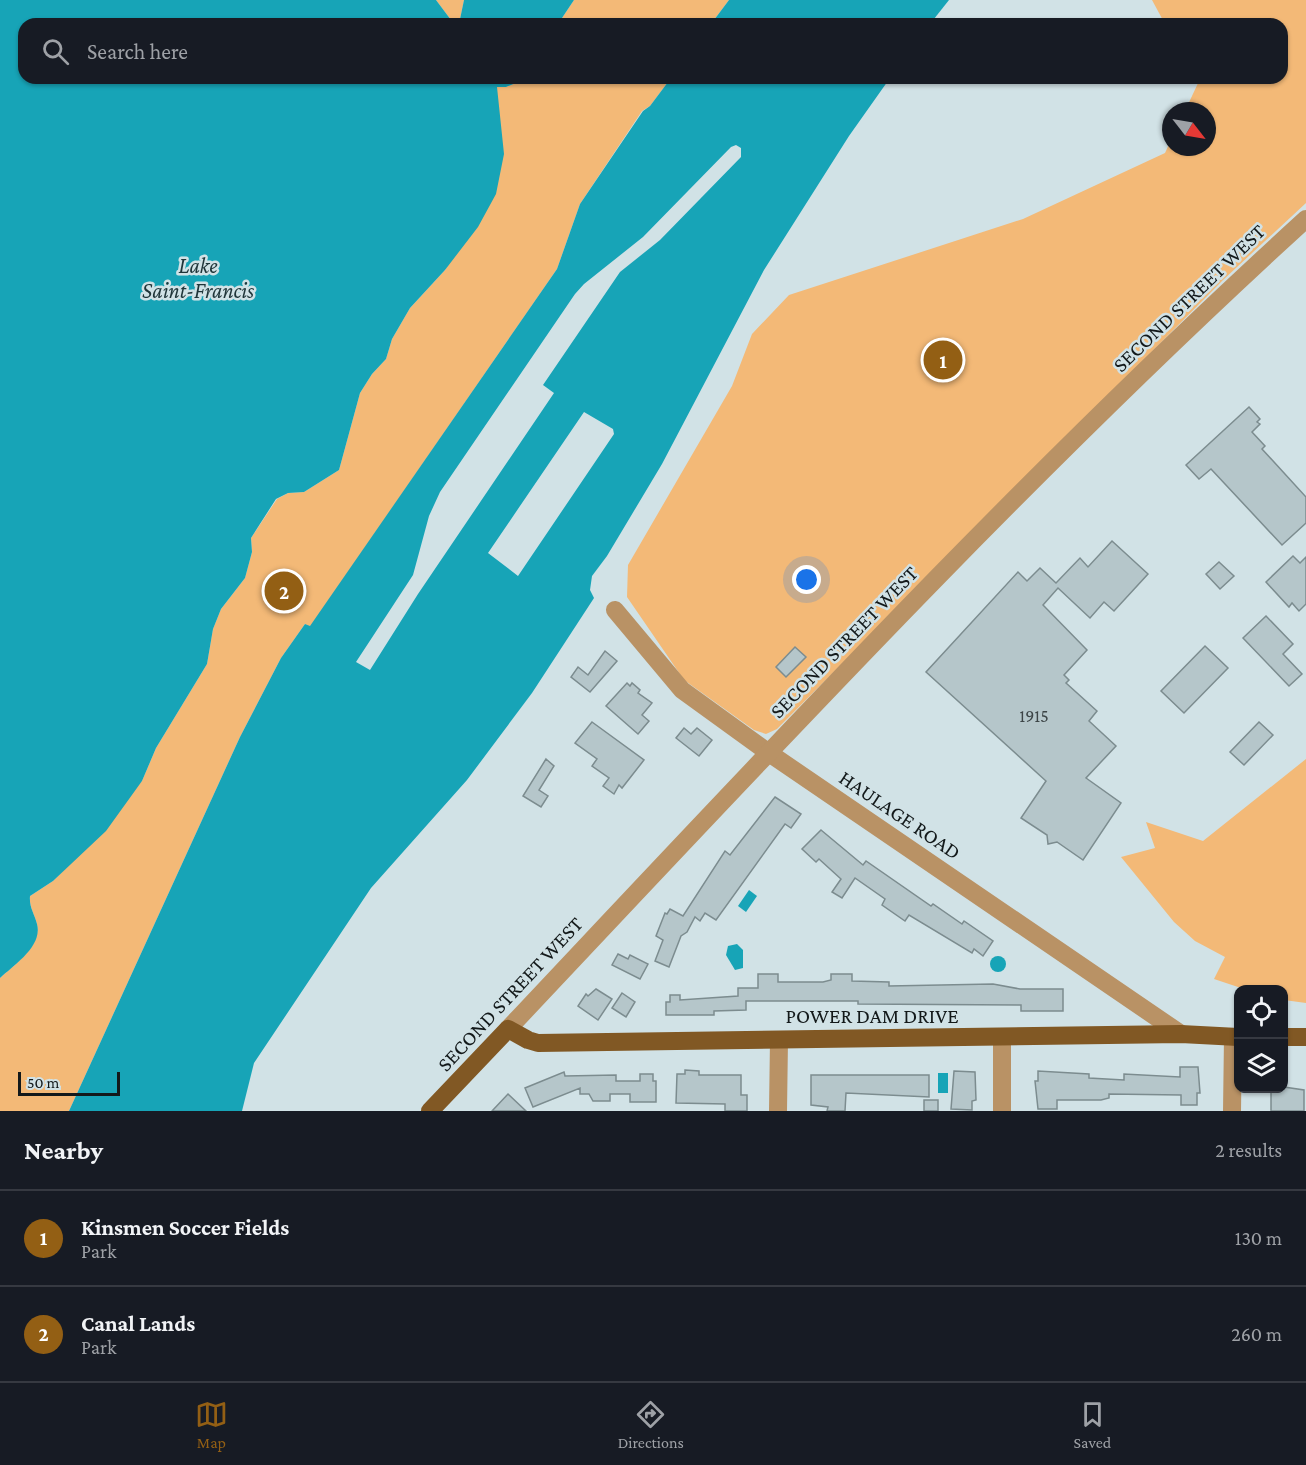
<!DOCTYPE html>
<style>
body{margin:0;font-family:"Crimson Pro",serif;background:#242831;color:#f1f3f6}
.controls{position:absolute;right:18px;bottom:18px;display:grid;overflow:hidden;border-radius:12px;box-shadow:0 2px 4px #0004}
.controls button{width:54px;height:54px;display:grid;place-items:center;padding:0;border:0;border-bottom:2px solid #363941;background:#171b24;color:#f1f3f6;font:30px sans-serif}
.compass{position:absolute;left:1162px;top:102px;width:54px;height:54px;border-radius:50%;background:#171b24;box-shadow:0 2px 4px #0004;rotate:121deg}
.scale{position:absolute;left:18px;bottom:15px;width:102px;box-sizing:border-box;padding-left:6px;border:3px solid #13191a;border-top:0;font-size:16px;line-height:21px;white-space:nowrap;color:#13191a;-webkit-text-stroke:4px #d1e2e6;paint-order:stroke}
.you{position:absolute;left:807px;top:580px;width:21px;height:21px;margin:-15px;border:4px solid #fff;border-radius:50%;background:#1a73e8;box-shadow:0 0 0 9px #1a73e833}
.badge{display:grid;place-items:center;width:39px;height:39px;border-radius:50%;background:#935f14;color:#fff;font-size:20px;font-weight:700}
.pin{position:absolute;translate:-50% -50%;border:3px solid #fff;box-shadow:0 2px 6px #0006}
.list{margin:0;padding:0;list-style:none}
h2{display:flex;justify-content:space-between;align-items:center;height:78px;margin:0;padding:0 24px;font-size:26px}
h2 small{font-size:20px;font-weight:400;color:#9ea1a6}
.list li{display:grid;grid-template-columns:39px 1fr auto;gap:18px;align-items:center;box-sizing:border-box;height:96px;padding:0 24px;border-top:2px solid #363941}
.list b{display:block;font-size:22px;white-space:nowrap}
.list p{margin:0;font-size:20px;white-space:nowrap;color:#9ea1a6}
.list em{font-size:20px;font-style:normal;color:#9ea1a6}
.icon{flex:none;width:33px;height:33px;fill:none;stroke:currentColor;stroke-width:2;stroke-linecap:round;stroke-linejoin:round}
.map{position:relative;flex:none;width:1306px;height:1111px;overflow:hidden}
.search{position:absolute;background:#171b24;box-shadow:0 2px 4px #0004;left:18px;right:18px;top:18px;height:66px;display:flex;align-items:center;gap:15px;box-sizing:border-box;padding:0 21px;border-radius:18px;color:#9ea1a6;font-size:22px}
.sheet{height:270px;background:#171b24}
nav{display:flex;justify-content:space-around;align-items:center;box-sizing:border-box;height:84px;border-top:2px solid #363941;background:#171b24;font-size:16px;color:#9ea1a6}
nav a{display:grid;justify-items:center;gap:3px}
nav .on{color:#935f14}
.map>svg:first-child{display:block}
</style>
<div class="map">
<svg width="1306" height="1111" viewBox="0 0 1306 1111">
<rect width="100%" height="100%" fill="#d1e2e6"/>
<g fill="#f3b977">
<polygon points="436,0 464,0 459,24 454,24"/>
<polygon points="574,0 729,0 711,24 558,24"/>
<polygon points="1152,0 1306,0 1306,203 1223,280 777,729 766,734 754,730 684,680 627,597 628,565 732,386 752,334 789,295 1023,219 1165,153 1171,140 1171,147 1207,147 1207,111 1185,111 1199,81 1197,78 1282,78 1282,24 1165,24"/>
<path d="M528,78H671L650,106L642,111L580,204L557,269L310,627L305,624L281,658L240,737L69,1111H0V978C14,965 42,946 37,924C34,913 29,907 30,896L53,881L67,867L142,781L156,748L207,664L213,629L221,609L245,578L252,552L251,538L277,499L288,493L304,492L339,470L360,393L372,374L386,359L392,339L410,308L445,270L455,254L496,87H506Z"/>
<polygon points="1306,759 1306,1003 1284,1000 1284,990 1244,989 1214,979 1225,957 1195,941 1174,922 1121,857 1155,848 1146,822 1203,841"/>
</g>
<g fill="#17a4b7" fill-rule="evenodd">
<path d="M0,0H436L454,24H24V78H528L506,87H497L504,154L496,194L478,227L445,270L410,308L392,339L386,359L372,374L360,393L339,470L304,492L288,493L276,499L251,538L252,552L245,578L221,609L213,629L207,664L156,748L142,781L106,831L53,881L30,896C29,907 34,913 37,924C43,946 14,965 0,978Z"/>
<polygon points="464,0 574,0 558,24 459,24"/>
<polygon points="729,0 949,0 930,24 711,24"/>
<path d="M671,78H890L849,136L764,270L662,464L607,556L592,576L590,590L594,598L532,693L467,780L371,888L254,1063L242,1111H69L240,737L281,658L305,624L310,626L557,269L580,204L643,111L650,106ZM736,145L741,148V157L660,240L620,272L543,385L554,393L418,594L370,670L356,662L413,575L429,516L440,492L575,294L584,284L643,237L731,147ZM584,412L613,429L614,434L518,576L488,553Z"/>
<polygon points="749,890 757,896 746,912 738,906"/>
<polygon points="737,944 743,950 743,968 735,970 726,955 728,946"/>
<circle cx="998" cy="964" r="8"/>
<rect x="938" y="1073" width="10" height="20"/>
</g>
<g fill="#b5c6ca" stroke="#7c8c8f" stroke-width="1.5">
<polygon points="1249,407 1260,419 1257,422 1260,424 1252,432 1265,446 1262,449 1306,497 1306,523 1282,545 1211,469 1199,479 1186,465"/>
<polygon points="1112,541 1148,574 1114,611 1104,602 1090,618 1058,588 1043,605 1087,650 1064,675 1069,680 1066,683 1097,711 1089,721 1116,746 1086,778 1121,803 1083,860 1057,842 1048,844 1047,835 1021,818 1046,781 926,672 1018,572 1027,581 1040,568 1056,583 1080,558 1088,567"/>
<polygon points="1293,556 1300,563 1306,557 1306,604 1299,611 1292,603 1289,607 1266,582"/>
<polygon points="1219,562 1234,576 1220,589 1206,574"/>
<polygon points="1266,616 1293,644 1283,654 1302,674 1289,686 1243,638"/>
<polygon points="1205,646 1228,668 1184,713 1161,691"/>
<polygon points="795,647 806,657 786,677 776,667"/>
<polygon points="605,651 617,661 590,692 571,677 578,667 588,675"/>
<polygon points="627,683 630,686 632,683 640,690 638,693 652,703 642,715 649,721 638,734 606,706"/>
<polygon points="592,722 644,760 622,788 619,785 614,794 603,786 609,778 592,766 597,759 575,743"/>
<polygon points="1259,722 1273,735 1244,765 1230,752"/>
<polygon points="684,728 691,734 697,728 712,740 699,756 676,738"/>
<polygon points="546,759 554,766 539,790 548,796 541,807 523,796"/>
<polygon points="775,797 801,814 791,828 785,824 716,920 705,913 700,921 695,917 687,932 681,936 669,967 655,961 663,940 656,936 665,913 667,914 670,909 683,916 725,851 730,855"/>
<polygon points="821,830 863,865 866,861 931,906 933,904 962,924 964,921 993,941 983,956 974,949 972,953 909,915 905,921 882,905 885,899 855,878 842,898 832,892 841,879 819,859 816,862 802,849"/>
<polygon points="618,954 628,959 630,955 648,964 640,979 612,965"/>
<polygon points="758,974 778,974 778,982 823,982 831,980 831,974 852,974 852,981 889,982 889,986 993,984 1020,989 1063,989 1063,1011 1021,1011 1021,1005 858,1004 858,1001 746,1001 746,1010 714,1011 714,1015 666,1015 666,1002 670,1002 670,995 680,995 680,1000 738,996 738,988 758,988"/>
<polygon points="596,989 612,999 598,1020 578,1006 586,994 588,996"/>
<polygon points="622,993 635,1002 626,1017 612,1008"/>
<polygon points="1180,1067 1198,1067 1200,1093 1197,1093 1197,1105 1181,1105 1181,1095 1109,1094 1109,1098 1101,1100 1057,1100 1057,1109 1038,1109 1035,1081 1038,1081 1038,1071 1089,1074 1089,1078 1124,1080 1124,1074 1180,1077"/>
<polygon points="685,1070 699,1071 699,1075 741,1075 741,1095 747,1095 747,1111 725,1111 725,1104 676,1103 677,1074 685,1074"/>
<polygon points="954,1071 975,1072 976,1100 972,1101 972,1110 951,1109"/>
<polygon points="564,1072 565,1076 616,1075 616,1081 640,1081 640,1074 653,1074 653,1081 656,1081 656,1102 630,1102 630,1094 610,1094 610,1101 593,1101 589,1094 580,1094 580,1088 533,1107 525,1088"/>
<polygon points="811,1075 929,1075 929,1097 846,1093 845,1111 827,1111 828,1107 811,1105"/>
<polygon points="1284,1087 1304,1090 1304,1111 1271,1111 1271,1089"/>
<polygon points="508,1094 526,1111 492,1111"/>
<rect x="924" y="1100" width="14" height="11"/>
</g>
<g fill="none" stroke-linecap="round" stroke-linejoin="round">
<g stroke="#b99265" stroke-width="18">
<polyline points="615,610 682,690 769,753 1181,1034"/>
<path d="M508,1029C768,753 1026,474 1306,219"/>
<polyline points="778,1111 779,1040"/>
<polyline points="1002,1111 1002,1038"/>
<polyline points="1232,1111 1233,1037"/>
</g>
<g stroke="#815824" stroke-width="18">
<polyline points="1284,1037 1306,1037"/>
<polyline points="430,1111 508,1029 528,1040 538,1043 1181,1034 1238,1037"/>
</g>
</g>
<g text-anchor="middle" dominant-baseline="central" stroke-width="5" stroke-linejoin="round" paint-order="stroke">
<g font-size="18" fill="#3c4446">
<text x="1034" y="716">1915</text>
</g>
<g font-size="21" fill="#13191a" stroke="#d1e2e6">
<text transform="translate(1189 298) rotate(-44)">SECOND STREET WEST</text>
<text transform="translate(844 642) rotate(-46)">SECOND STREET WEST</text>
<text transform="translate(900 815) rotate(34)">HAULAGE ROAD</text>
<text transform="translate(510 994) rotate(-47)">SECOND STREET WEST</text>
<text x="872" y="1016">POWER DAM DRIVE</text>
</g>
<g font-size="22" font-style="italic" fill="#1f3539" stroke="#d1e2e6">
<text x="198" y="265">Lake<tspan x="198" dy="25">Saint-Francis</tspan></text>
</g>
</g>
</svg>
<div class="controls">
<button><svg class="icon" aria-label="locate" viewBox="0 0 24 24"><circle cx="12" cy="12" r="6"/><path d="M12 2v4M12 18v4M2 12h4M18 12h4"/></svg></button>
<button><svg class="icon" aria-label="layers" viewBox="0 0 24 24"><path d="M12 4l9 5-9 5-9-5zM3 14l9 5 9-5"/></svg></button>
</div>
<svg class="compass" viewBox="-18 -18 36 36"><path d="M0-13l5 13h-10z" fill="#e53935"/><path d="M0 13l5-13h-10z" fill="#9ea1a6"/></svg>
<div class="scale">50 m</div>
<div class="you"></div>
<div class="pin badge" style="left:943px;top:360px">1</div>
<div class="pin badge" style="left:284px;top:591px">2</div>
<div class="search"><svg class="icon" aria-label="search" viewBox="0 0 24 24"><circle cx="10" cy="10" r="6"/><path d="M15 15l6 6"/></svg>Search here</div>
</div>
<section class="sheet">
<h2>Nearby<small>2 results</small></h2>
<ul class="list">
<li><span class="badge">1</span><div><b>Kinsmen Soccer Fields</b><p>Park</p></div><em>130 m</em></li>
<li><span class="badge">2</span><div><b>Canal Lands</b><p>Park</p></div><em>260 m</em></li>
</ul>
</section>
<nav>
<a class="on"><svg class="icon" aria-label="map" viewBox="0 0 24 24"><path d="M3 6l6-2 6 2 6-2v14l-6 2-6-2-6 2zM9 4v14M15 6v14"/></svg>Map</a>
<a><svg class="icon" aria-label="directions" viewBox="0 0 24 24"><path d="M12 3l9 9-9 9-9-9zM9 14v-3h6M13 9l2 2-2 2"/></svg>Directions</a>
<a><svg class="icon" aria-label="saved" viewBox="0 0 24 24"><path d="M7 4h10v16l-5-4-5 4z"/></svg>Saved</a>
</nav>
